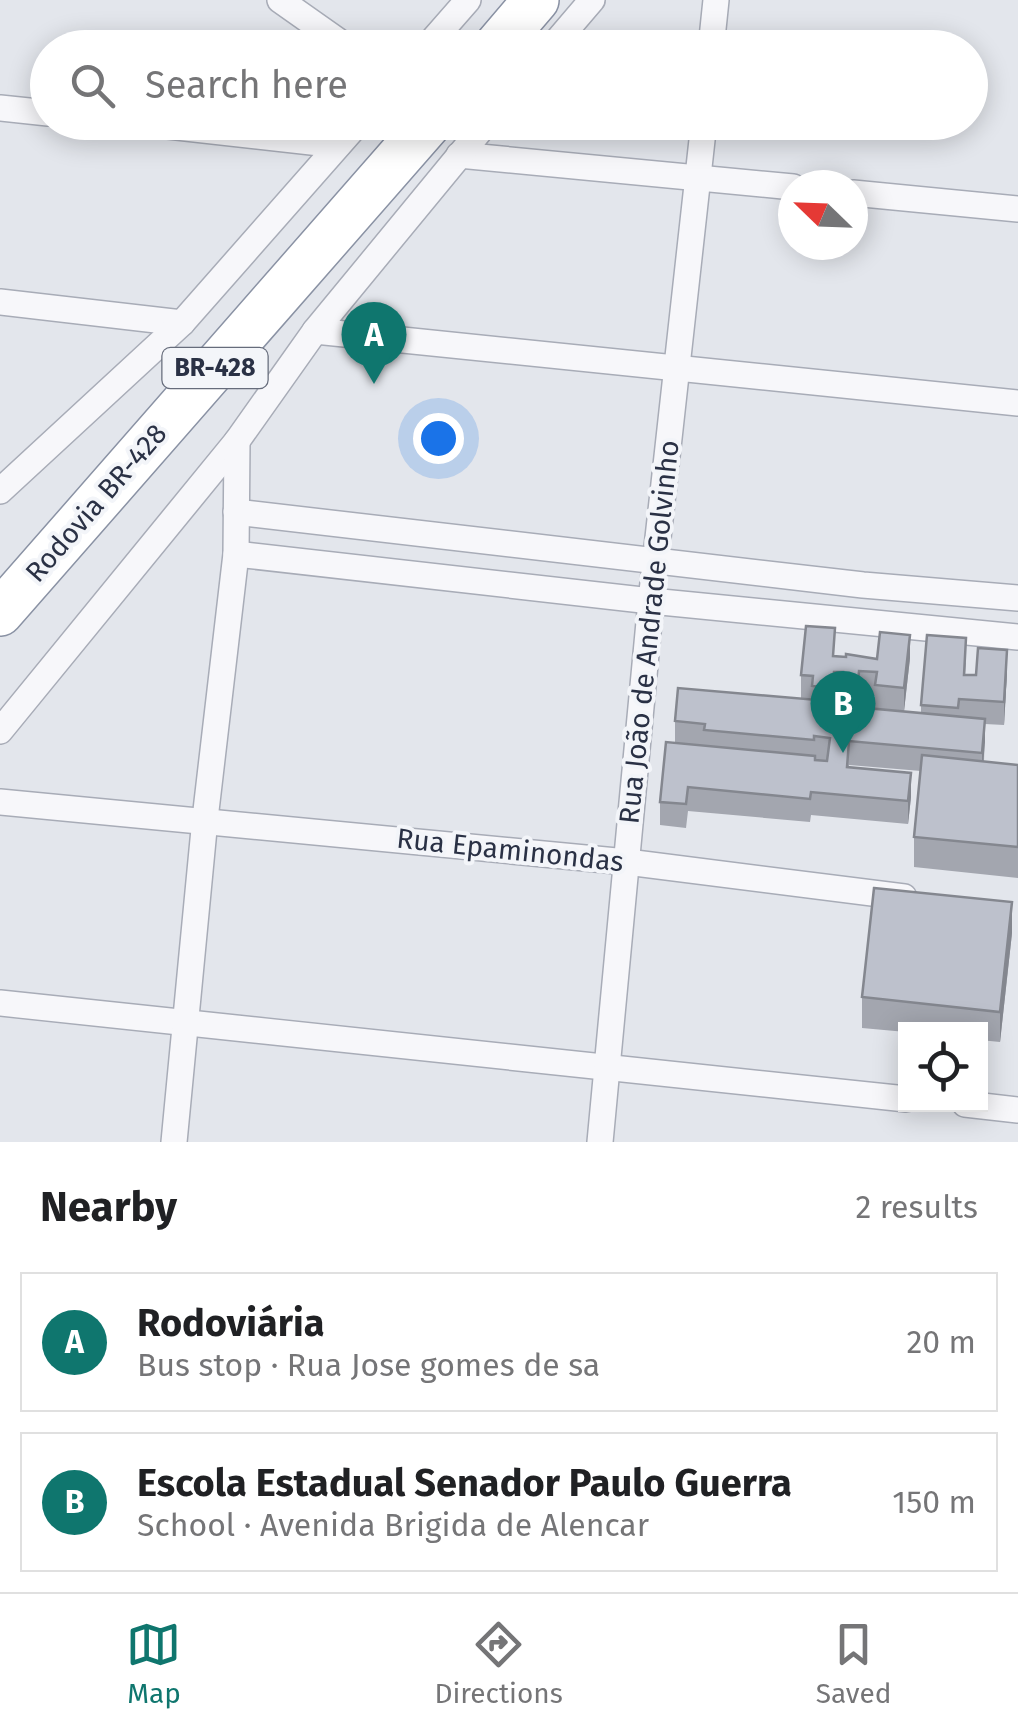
<!DOCTYPE html>
<meta charset="utf-8">
<style>
body{margin:0;font-family:"Fira Sans",sans-serif;background:#f6f6f6;color:#202124}
.controls{position:absolute;right:30px;bottom:30px;display:grid;overflow:hidden;border-radius:0px;box-shadow:0 5px 25px #0003}
.controls button{width:90px;height:90px;display:grid;place-items:center;padding:0;border:0;border-bottom:2px solid #e0e0e0;background:#fff;color:#202124;font:50px sans-serif}
.compass{position:absolute;left:778px;top:170px;width:90px;height:90px;border-radius:50%;background:#fff;box-shadow:0 5px 25px #0003;rotate:293deg}
.you{position:absolute;left:438px;top:438px;width:35px;height:35px;margin:-25px;border:8px solid #fff;border-radius:50%;background:#1a73e8;box-shadow:0 0 0 15px #1a73e833}
.badge{display:grid;place-items:center;width:65px;height:65px;border-radius:50%;background:#0f766e;color:#fff;font-size:32px;font-weight:700}
.pin{position:absolute;translate:-50% -82px;filter:drop-shadow(0 2px 5px #0008)}
.pin::after{content:'';position:absolute;top:52px;width:35px;height:30px;background:inherit;clip-path:polygon(0 0,100% 0,50% 100%)}
.list{margin:0;padding:0;list-style:none}
h2{display:flex;justify-content:space-between;align-items:center;height:130px;margin:0;padding:0 40px;font-size:42px}
h2 small{font-size:32px;font-weight:400;color:#757577}
.list li{display:grid;grid-template-columns:65px 1fr auto;gap:30px;align-items:center;box-sizing:border-box;height:140px;margin:0 20px 20px;padding:0 20px;border:2px solid #e0e0e0;border-radius:0px}
.list b{display:block;font-size:38px;white-space:nowrap}
.list p{margin:0;font-size:32px;white-space:nowrap;color:#757577}
.list em{font-size:32px;font-style:normal;color:#757577}
.icon{flex:none;width:55px;height:55px;fill:none;stroke:currentColor;stroke-width:2;stroke-linecap:round;stroke-linejoin:round}
.map{position:relative;flex:none;width:1018px;height:1142px;overflow:hidden}
.search{position:absolute;background:#fff;box-shadow:0 5px 25px #0003;left:30px;right:30px;top:30px;height:110px;display:flex;align-items:center;gap:25px;box-sizing:border-box;padding:0 35px;border-radius:55px;color:#757577;font-size:38px}
.sheet{height:450px;background:#fff}
nav{display:flex;justify-content:space-around;align-items:center;box-sizing:border-box;height:140px;border-top:2px solid #e0e0e0;background:#fff;font-size:28px;color:#757577}
nav a{display:grid;justify-items:center;gap:5px}
nav .on{color:#0f766e}
.map>svg:first-child{display:block}
</style>
<div class="map">
<svg width="1018" height="1142" viewBox="0 0 1018 1142">
<rect width="100%" height="100%" fill="#e3e6ec"/>
<g fill="none" stroke-linecap="round" stroke-linejoin="round">
<defs>
<g id="street">
<polyline points="280,0 348,48"/>
<polyline points="426,48 468,0"/>
<polyline points="551,48 592,0"/>
<polyline points="711,48 716,0"/>
<polyline points="0,108 48,113"/>
<polyline points="132,122 338,145"/>
<polyline points="459,155 793,187"/>
<polyline points="853,193 1018,209"/>
<polyline points="0,302 182,323"/>
<polyline points="315,331 1018,403"/>
<polyline points="0,491 182,323 359,122"/>
<polyline points="236,512 863,585 1018,598"/>
<polyline points="236,554 651,601 1018,637"/>
<polyline points="0,731 237,441 315,331 487,122"/>
<polyline points="0,802 627,862 904,897"/>
<polyline points="0,1003 906,1099"/>
<polyline points="965,1104 1018,1110"/>
<polyline points="174,1142 205,819 236,554 237,441"/>
<polyline points="600,1142 651,601 704,122"/>
</g>
<g id="highway">
<polyline points="495,48 536,0"/>
<polyline points="0,613 430,122"/>
</g>
</defs>
<use href="#street" stroke="#a8acb7" stroke-width="28"/>
<use href="#highway" stroke="#8a92a4" stroke-width="48"/>
<use href="#street" stroke="#f7f7fa" stroke-width="25"/>
<use href="#highway" stroke="#fff" stroke-width="45"/>
</g>
<g fill="#a3a6af" fill-rule="evenodd">
<path d="M835,656L877,659L910,658L904,711L921,713V705L966,662L965,675L1007,673L1004,725L985,724L984,762L1018,765V878L914,867V837L921,771L849,765V767L911,797L908,824L811,815L810,822L688,811L686,828L660,825V802L675,743V721L801,698V675ZM859,694L875,696V709L858,707ZM834,695L840,696V702H833Z"/>
<polygon points="1012,933 1000,1042 980,1040 980,1030 906,1030 906,1032 862,1028 862,997"/>
</g>
<g fill="#84878f">
<polygon points="910,635 910,658 904,711 904,688"/>
<polygon points="1007,650 1007,673 1004,725 1004,702"/>
<polygon points="985,719 985,742 982,777 982,753"/>
<polygon points="911,773 911,797 908,824 908,801"/>
<polygon points="1012,902 1012,933 1000,1042 1000,1012"/>
</g>
<g fill="#bdc1cc" stroke="#84878f" stroke-width="2.5">
<polygon points="806,626 835,628 833,656 846,657 846,654 877,659 880,632 910,635 904,688 875,685 877,672 859,671 856,707 985,719 982,753 849,741 847,767 911,773 908,801 811,792 810,799 688,787 686,804 660,802 666,742 815,756 815,760 827,761 830,738 814,736 814,740 704,730 705,724 675,721 678,688 840,702 843,672 834,672 832,688 812,686 813,676 801,675"/>
<polygon points="927,635 966,638 964,675 976,675 978,648 1007,650 1004,702 959,699 958,708 921,705"/>
<polygon points="922,755 1018,765 1018,847 914,837"/>
<polygon points="874,888 1012,902 1000,1012 862,997"/>
</g>
<g text-anchor="middle" dominant-baseline="central" stroke-width="8" stroke-linejoin="round" paint-order="stroke">
<rect fill="#f3f5f9" stroke="#666c7b" stroke-width="2.5" x="162.5" y="348" width="105" height="40" rx="8"/>
<g font-size="25" font-weight="bold" fill="#2a3145">
<text x="215" y="368">BR-428</text>
</g>
<g font-size="28" fill="#2a3145" stroke="#f3f5f9">
<text transform="translate(96 503) rotate(-49)">Rodovia BR-428</text>
<text transform="translate(649 632) rotate(-84)">Rua João de Andrade Golvinho</text>
<text transform="translate(510 850) rotate(6)">Rua Epaminondas</text>
</g>
</g>
</svg>
<div class="controls">
<button><svg class="icon" aria-label="locate" viewBox="0 0 24 24"><circle cx="12" cy="12" r="6"/><path d="M12 2v4M12 18v4M2 12h4M18 12h4"/></svg></button>
</div>
<svg class="compass" viewBox="-18 -18 36 36"><path d="M0-13l5 13h-10z" fill="#e53935"/><path d="M0 13l5-13h-10z" fill="#757577"/></svg>
<div class="you"></div>
<div class="pin badge" style="left:374px;top:384px">A</div>
<div class="pin badge" style="left:843px;top:753px">B</div>
<div class="search"><svg class="icon" aria-label="search" viewBox="0 0 24 24"><circle cx="10" cy="10" r="6"/><path d="M15 15l6 6"/></svg>Search here</div>
</div>
<section class="sheet">
<h2>Nearby<small>2 results</small></h2>
<ul class="list">
<li><span class="badge">A</span><div><b>Rodoviária</b><p>Bus stop · Rua Jose gomes de sa</p></div><em>20 m</em></li>
<li><span class="badge">B</span><div><b>Escola Estadual Senador Paulo Guerra</b><p>School · Avenida Brigida de Alencar</p></div><em>150 m</em></li>
</ul>
</section>
<nav>
<a class="on"><svg class="icon" aria-label="map" viewBox="0 0 24 24"><path d="M3 6l6-2 6 2 6-2v14l-6 2-6-2-6 2zM9 4v14M15 6v14"/></svg>Map</a>
<a><svg class="icon" aria-label="directions" viewBox="0 0 24 24"><path d="M12 3l9 9-9 9-9-9zM9 14v-3h6M13 9l2 2-2 2"/></svg>Directions</a>
<a><svg class="icon" aria-label="saved" viewBox="0 0 24 24"><path d="M7 4h10v16l-5-4-5 4z"/></svg>Saved</a>
</nav>
